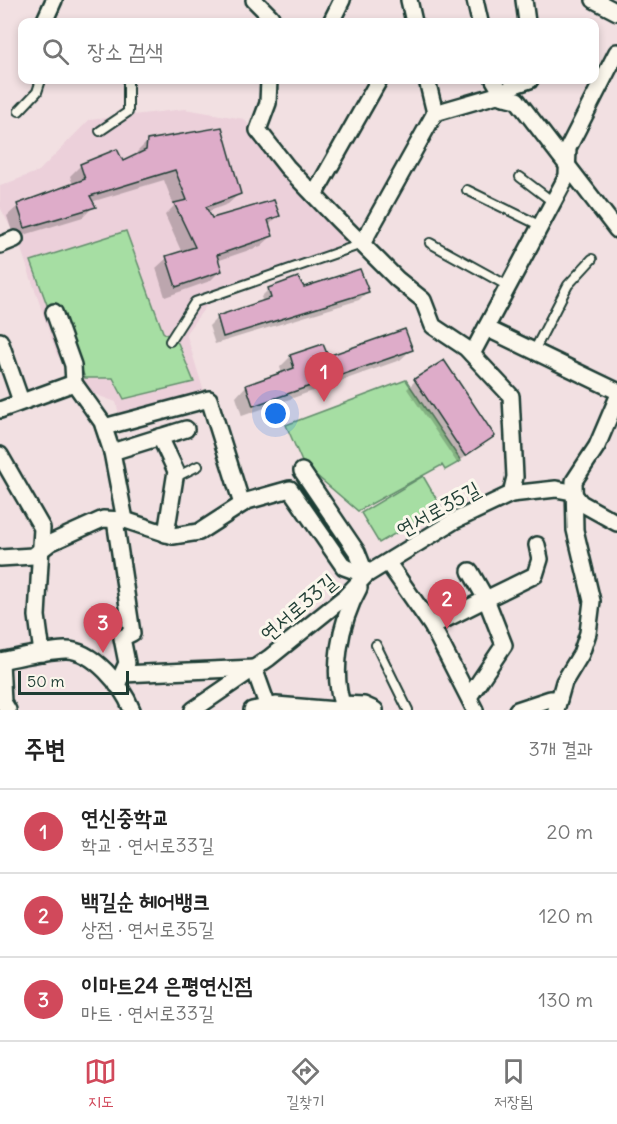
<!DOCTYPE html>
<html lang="ko">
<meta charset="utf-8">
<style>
body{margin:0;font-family:Delius,"Poor Story",sans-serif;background:#f2f2f2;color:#222}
.scale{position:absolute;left:18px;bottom:15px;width:111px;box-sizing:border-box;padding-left:6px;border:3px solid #1f3d34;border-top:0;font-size:16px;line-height:21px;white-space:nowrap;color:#1f3d34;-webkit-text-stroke:4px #fbf7ec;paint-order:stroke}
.you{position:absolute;left:276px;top:414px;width:21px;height:21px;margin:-15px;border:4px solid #fff;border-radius:50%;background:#1a73e8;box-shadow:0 0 0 9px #1a73e833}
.badge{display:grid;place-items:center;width:39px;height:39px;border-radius:50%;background:#d1495b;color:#fff;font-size:20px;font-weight:700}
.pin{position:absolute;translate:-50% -50px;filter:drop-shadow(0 2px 3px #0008)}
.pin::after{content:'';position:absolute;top:32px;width:21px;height:18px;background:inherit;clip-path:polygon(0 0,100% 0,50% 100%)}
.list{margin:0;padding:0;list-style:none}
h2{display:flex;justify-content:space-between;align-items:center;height:78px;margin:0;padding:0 24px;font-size:26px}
h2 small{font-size:20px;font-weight:400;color:#767676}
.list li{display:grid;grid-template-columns:39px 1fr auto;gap:18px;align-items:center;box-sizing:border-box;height:84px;padding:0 24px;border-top:2px solid #e0e0e0}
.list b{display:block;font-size:22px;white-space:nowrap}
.list p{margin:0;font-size:20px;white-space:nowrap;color:#767676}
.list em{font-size:20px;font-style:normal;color:#767676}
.icon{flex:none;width:33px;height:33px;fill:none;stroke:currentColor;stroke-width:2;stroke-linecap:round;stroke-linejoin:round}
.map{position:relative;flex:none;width:617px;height:710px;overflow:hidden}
.search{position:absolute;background:#fff;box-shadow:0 3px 9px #0003;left:18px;right:18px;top:18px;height:66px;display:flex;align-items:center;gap:15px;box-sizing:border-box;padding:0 21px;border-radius:12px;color:#767676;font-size:22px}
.sheet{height:330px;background:#fff}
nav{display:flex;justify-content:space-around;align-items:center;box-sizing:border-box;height:84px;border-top:2px solid #e0e0e0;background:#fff;font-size:16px;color:#767676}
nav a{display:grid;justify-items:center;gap:3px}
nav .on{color:#d1495b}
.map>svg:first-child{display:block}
</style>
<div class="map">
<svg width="617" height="710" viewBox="0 0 617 710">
<rect width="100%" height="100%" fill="#f2e0e2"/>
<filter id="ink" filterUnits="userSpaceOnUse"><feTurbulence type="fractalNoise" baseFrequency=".0167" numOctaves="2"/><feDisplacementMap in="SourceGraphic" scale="12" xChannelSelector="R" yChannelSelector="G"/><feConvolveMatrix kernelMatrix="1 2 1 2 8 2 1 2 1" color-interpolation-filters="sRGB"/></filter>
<g filter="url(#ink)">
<polygon fill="#ecd0da" points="185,109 244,119 300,190 354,249 281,270 207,305 186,333 204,392 121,422 116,402 94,394 57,355 20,246 0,207 0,186 39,171 89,120"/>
<g fill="#a6dea3" stroke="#628e6c" stroke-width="1.5">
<polygon points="126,231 163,332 178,343 194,382 124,399 113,378 85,378 57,308 49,310 31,261"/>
<polygon points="406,380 461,461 445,470 442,465 358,511 303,464 286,425"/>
<polygon points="423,476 441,507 379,543 361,513"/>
</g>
<g fill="#0003">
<polygon points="148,141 239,194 228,204 207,212 212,220 278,216 268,226 272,236 261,246 217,261 220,271 210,281 165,297 156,268 167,258 182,253 165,215 174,206 164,180 91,202 94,206 83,217 14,238 7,216 18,206 73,185 70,176 81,165 123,164 136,156 137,152"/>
<polygon points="269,289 303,289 367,292 359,300 215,344 209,326 217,318 263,303 261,297"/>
<polygon points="411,350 400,360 242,416 236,397 246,386 282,374 280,367 291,356 327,358"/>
<polygon points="415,381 494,436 457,463 407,389"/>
</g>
<g fill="#deacc9" stroke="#1f3d34" stroke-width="1.5">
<polygon points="222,127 241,194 206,207 212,218 274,200 280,216 268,220 273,236 217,255 222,271 176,287 166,256 195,247 174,203 187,200 175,170 90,196 96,207 25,228 17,204 85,179 80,164 117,149 123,161 146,150 147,140"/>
<polygon points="360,269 369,292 223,337 217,316 271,298 268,288 298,277 304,287"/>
<polygon points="405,329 413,350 253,406 246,385 294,368 290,355 323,344 328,356"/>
<polygon points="444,360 495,436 465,456 414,379"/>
</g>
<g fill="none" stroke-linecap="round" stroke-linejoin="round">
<defs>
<g id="service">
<polyline points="19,111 37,92 41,80"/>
<polyline points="100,131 128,112 128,80"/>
<polyline points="520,177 553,202"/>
<polyline points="467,190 541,226"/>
<polyline points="430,243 508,286"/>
<polyline points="170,341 195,302 362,244"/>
<polyline points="534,351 568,285 592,259"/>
<polyline points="176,477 198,466"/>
<polyline points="376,645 408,710"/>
</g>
<g id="minor">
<polyline points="254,0 271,17 271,22"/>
<polyline points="409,0 414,22"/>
<polyline points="475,0 480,22"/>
<polyline points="524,0 527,22"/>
<polyline points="594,0 617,12"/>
<polyline points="44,22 54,0"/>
<polyline points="331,22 342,0"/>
<polyline points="269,80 268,103 258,130 287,167 338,220 397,279 423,300 433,326 466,348 511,396 515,477 511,494"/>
<polyline points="427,80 435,113"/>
<polyline points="494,80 504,97 512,86 530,80"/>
<polyline points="435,113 497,95 517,100 617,230"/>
<polyline points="314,195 379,80"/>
<polyline points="362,244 435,113"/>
<polyline points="0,245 15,239"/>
<polyline points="54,312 73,365 74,383 102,422 112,452"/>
<polyline points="486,328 617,391"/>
<polyline points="0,341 21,401"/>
<polyline points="472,354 567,176 568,148 617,52"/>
<polyline points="0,410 74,383"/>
<polyline points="104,427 209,399 242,504"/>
<polyline points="160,437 186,429"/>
<polyline points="0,455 42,528 37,616 42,653"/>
<polyline points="572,492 581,503 617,523"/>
<polyline points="115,520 132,633 122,638 127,663 117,685"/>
<polyline points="125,520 112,452 160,437 176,471 166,534"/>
<polyline points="0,558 33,556 50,543 103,519 125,520 173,536 199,532 247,501 290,489 344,567 366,575 357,552 302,471"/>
<polyline points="388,563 432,626 475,710"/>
<polyline points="432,626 486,599 470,571"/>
<path d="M0,661C21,657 43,651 65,650C93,649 123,687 132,710"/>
<polyline points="1,661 3,702 8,710"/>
<polyline points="123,674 254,668 268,707"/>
<polyline points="469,697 504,645 486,599 535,575 540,559 537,545"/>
<polyline points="193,710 269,658 346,596 366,575 454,521 511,494 556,489 572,492"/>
<polyline points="252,710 276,705 336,710 342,704 364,705 375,710"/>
<path d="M344,710C330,673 340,622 359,588"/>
<polyline points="517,710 550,699 559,699"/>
<polyline points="556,710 564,682 581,654 588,633 592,601 575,530 574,481 597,446 617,399"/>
</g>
</defs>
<use href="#service" stroke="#1f3d34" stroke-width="12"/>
<use href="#minor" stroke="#1f3d34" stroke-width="20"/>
<use href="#service" stroke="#fbf7ec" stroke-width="8"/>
<use href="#minor" stroke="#fbf7ec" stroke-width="15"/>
</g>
</g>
<g text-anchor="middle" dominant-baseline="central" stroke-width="6" stroke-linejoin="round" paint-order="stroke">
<g font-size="21" fill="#1f3d34" stroke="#fbf7ec">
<text transform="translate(438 509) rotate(-29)">연서로35길</text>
<text transform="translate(298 607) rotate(-40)">연서로33길</text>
</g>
</g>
</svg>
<div class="scale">50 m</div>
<div class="you"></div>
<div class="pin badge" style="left:324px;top:402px">1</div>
<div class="pin badge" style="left:447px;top:629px">2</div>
<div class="pin badge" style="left:103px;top:653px">3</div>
<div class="search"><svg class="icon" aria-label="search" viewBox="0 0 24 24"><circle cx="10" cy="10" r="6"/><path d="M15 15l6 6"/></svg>장소 검색</div>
</div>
<section class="sheet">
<h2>주변<small>3개 결과</small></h2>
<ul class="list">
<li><span class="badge">1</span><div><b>연신중학교</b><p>학교 · 연서로33길</p></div><em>20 m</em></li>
<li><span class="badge">2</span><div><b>백길순 헤어뱅크</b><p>상점 · 연서로35길</p></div><em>120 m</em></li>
<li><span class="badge">3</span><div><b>이마트24 은평연신점</b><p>마트 · 연서로33길</p></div><em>130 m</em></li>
</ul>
</section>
<nav>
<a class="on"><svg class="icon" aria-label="map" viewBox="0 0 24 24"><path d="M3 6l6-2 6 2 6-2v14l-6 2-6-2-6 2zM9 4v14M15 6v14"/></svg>지도</a>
<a><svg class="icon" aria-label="directions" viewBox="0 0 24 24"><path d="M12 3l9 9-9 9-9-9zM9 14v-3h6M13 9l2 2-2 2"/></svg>길찾기</a>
<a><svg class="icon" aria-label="saved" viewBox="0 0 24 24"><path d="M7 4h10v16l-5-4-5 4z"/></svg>저장됨</a>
</nav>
